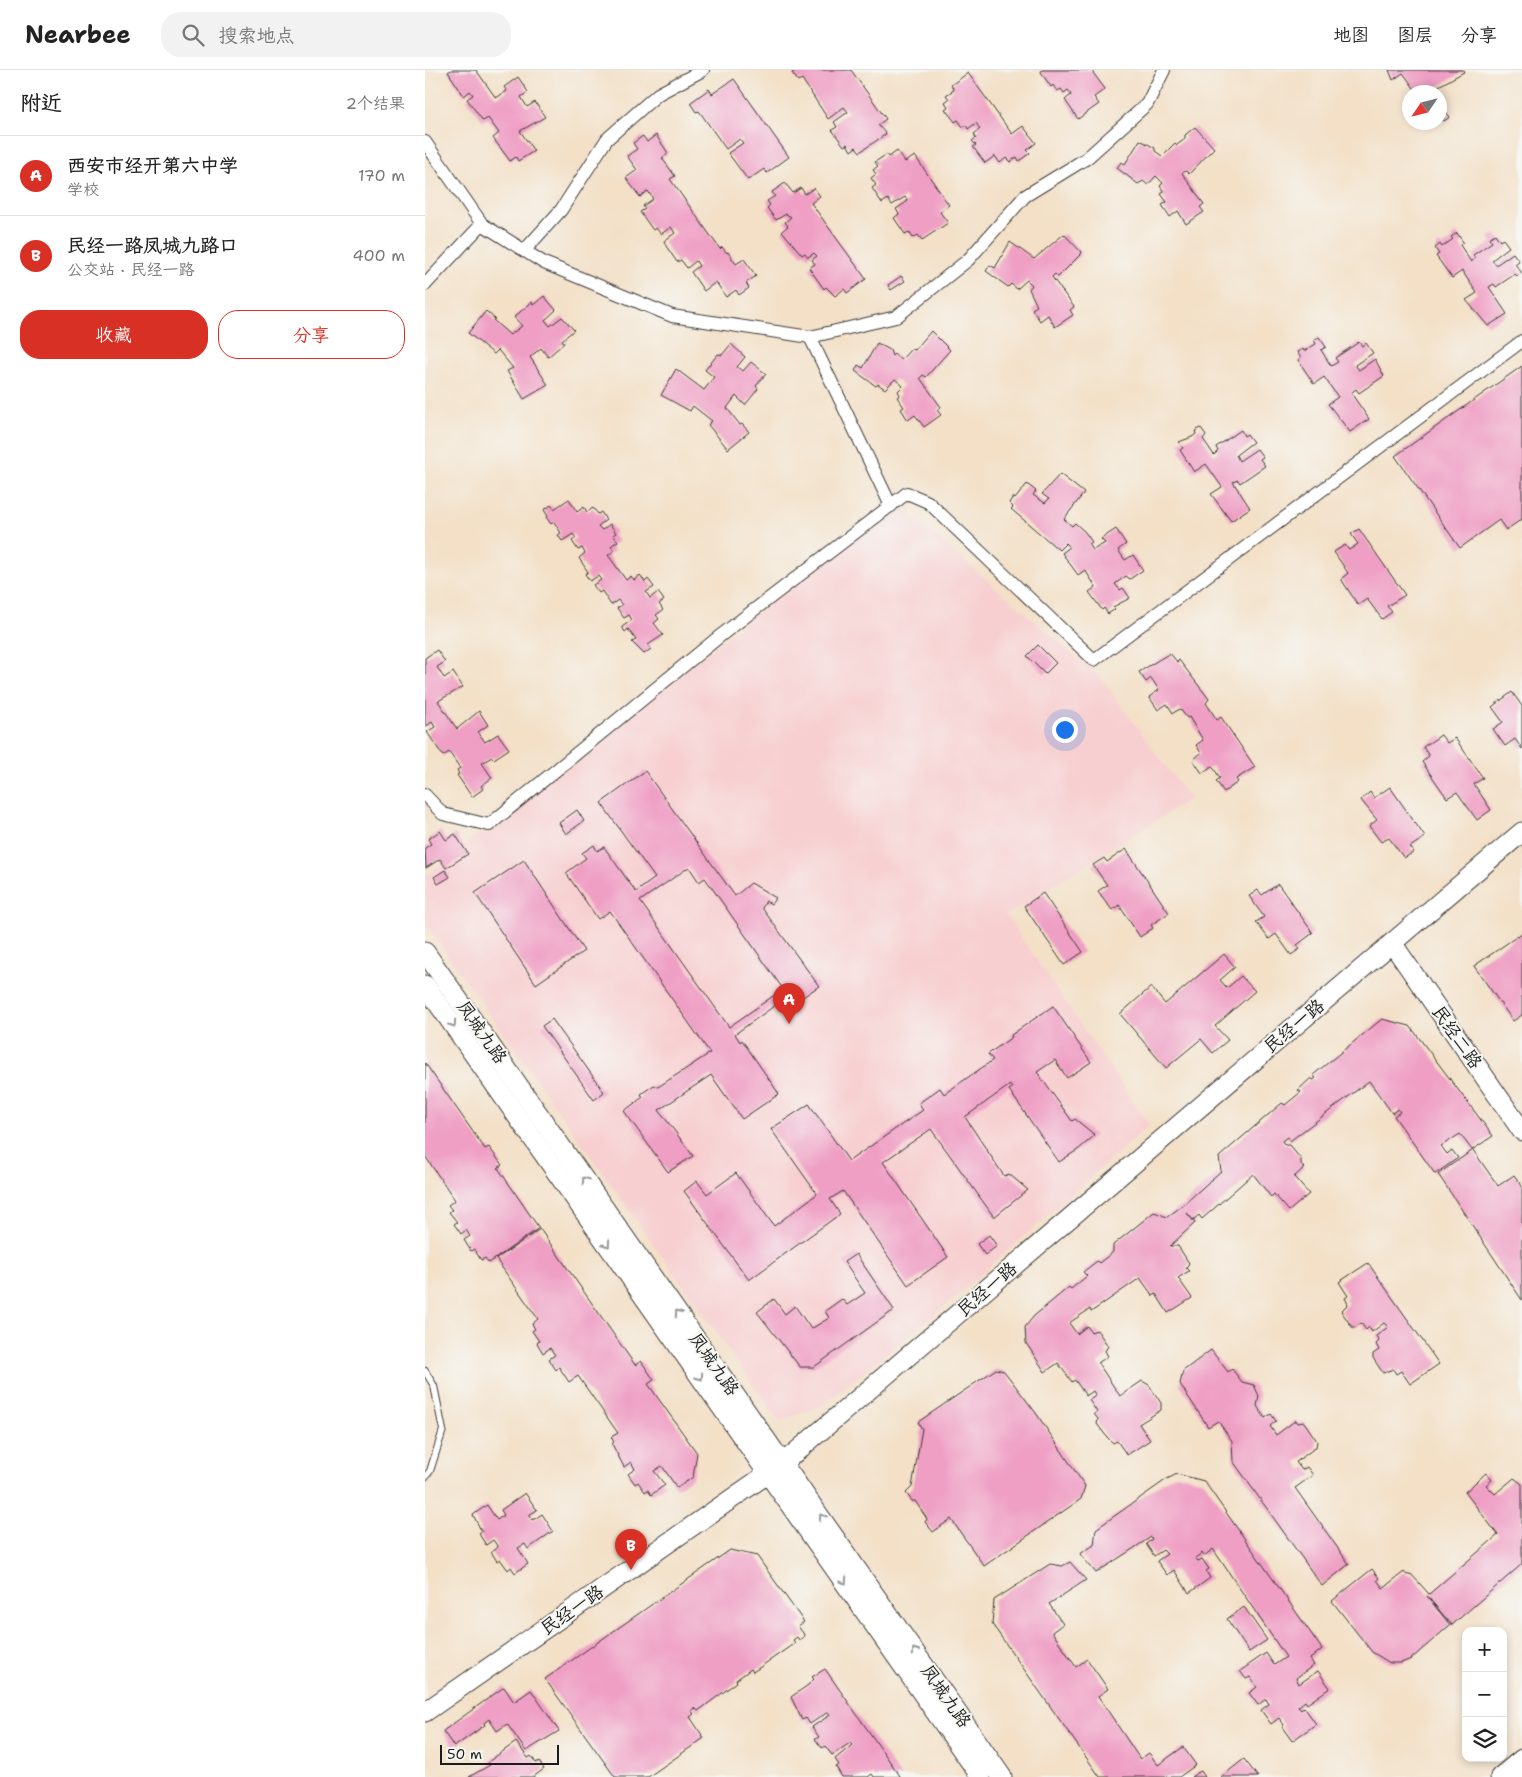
<!DOCTYPE html>
<html lang="zh">
<meta charset="utf-8">
<style>
body{margin:0;font-family:"Shantell Sans","LXGW WenKai TC",sans-serif;background:#f2f2f2;color:#222}
.controls{position:absolute;right:15px;bottom:15px;display:grid;overflow:hidden;border-radius:10px;box-shadow:0 2px 8px #0003}
.controls button{width:45px;height:45px;display:grid;place-items:center;padding:0;border:0;border-bottom:1px solid #e0e0e0;background:#fff;color:#222;font:25px sans-serif}
.compass{position:absolute;left:977px;top:15px;width:45px;height:45px;border-radius:50%;background:#fff;box-shadow:0 2px 8px #0003;rotate:235deg}
.scale{position:absolute;left:15px;bottom:12px;width:119px;box-sizing:border-box;padding-left:5px;border:2px solid #1c1c1c;border-top:0;font-size:14px;line-height:18px;white-space:nowrap;color:#1c1c1c;-webkit-text-stroke:4px #f6f6f2;paint-order:stroke}
.you{position:absolute;left:639px;top:659px;width:18px;height:18px;margin:-12px;border:4px solid #fff;border-radius:50%;background:#1a73e8;box-shadow:0 0 0 8px #1a73e833}
.badge{display:grid;place-items:center;width:32px;height:32px;border-radius:50%;background:#d93025;color:#fff;font-size:16px;font-weight:700}
.pin{position:absolute;translate:-50% -41px;filter:drop-shadow(0 1px 2px #0008)}
.pin::after{content:'';position:absolute;top:26px;width:18px;height:15px;background:inherit;clip-path:polygon(0 0,100% 0,50% 100%)}
.list{margin:0;padding:0;list-style:none}
h2{display:flex;justify-content:space-between;align-items:center;height:65px;margin:0;padding:0 20px;font-size:21px}
h2 small{font-size:16px;font-weight:400;color:#767676}
.list li{display:grid;grid-template-columns:32px 1fr auto;gap:15px;align-items:center;box-sizing:border-box;height:80px;padding:0 20px;border-top:1px solid #e0e0e0}
.list b{display:block;font-size:19px;white-space:nowrap}
.list p{margin:0;font-size:16px;white-space:nowrap;color:#767676}
.list em{font-size:16px;font-style:normal;color:#767676}
.actions{display:flex;gap:10px;padding:15px 20px}
.actions a{flex:1;padding:11px 0;border:1px solid #d93025;border-radius:20px;text-align:center;font-size:18px;color:#d93025}
.actions .main{background:#d93025;color:#fff}
.icon{flex:none;width:28px;height:28px;fill:none;stroke:currentColor;stroke-width:2;stroke-linecap:round;stroke-linejoin:round}
.map{position:relative;flex:none;width:1097px;height:1707px;overflow:hidden}
header{display:flex;align-items:center;gap:30px;box-sizing:border-box;height:70px;padding:0 25px;background:#fff;border-bottom:1px solid #e0e0e0}
header strong{font-size:24px}
nav{display:flex;gap:28px;margin-inline-start:auto;font-size:18px}
.search{width:350px;height:45px;background:#f2f2f2;display:flex;align-items:center;gap:12px;box-sizing:border-box;padding:0 18px;border-radius:20px;color:#767676;font-size:19px}
main{display:flex}
aside{flex:1;background:#fff}
.map>svg:first-child{display:block}
</style>
<header>
<strong>Nearbee</strong>
<div class="search"><svg class="icon" aria-label="search" viewBox="0 0 24 24"><circle cx="10" cy="10" r="6"/><path d="M15 15l6 6"/></svg>搜索地点</div>
<nav><a>地图</a><a>图层</a><a>分享</a></nav>
</header>
<main>
<aside>
<h2>附近<small>2个结果</small></h2>
<ul class="list">
<li><span class="badge">A</span><div><b>西安市经开第六中学</b><p>学校</p></div><em>170 m</em></li>
<li><span class="badge">B</span><div><b>民经一路凤城九路口</b><p>公交站 · 民经一路</p></div><em>400 m</em></li>
</ul>
<div class="actions"><a class="main">收藏</a><a>分享</a></div>
</aside>
<div class="map">
<svg width="1097" height="1707" viewBox="0 0 1097 1707">
<rect width="100%" height="100%" fill="#f6f6f2"/>
<filter id="ink" filterUnits="userSpaceOnUse"><feTurbulence type="fractalNoise" baseFrequency=".02" numOctaves="2"/><feDisplacementMap in="SourceGraphic" scale="10" xChannelSelector="R" yChannelSelector="G"/><feConvolveMatrix kernelMatrix="1 2 1 2 8 2 1 2 1" color-interpolation-filters="sRGB"/></filter>
<filter id="wash" filterUnits="userSpaceOnUse"><feTurbulence type="fractalNoise" baseFrequency=".0096" numOctaves="4" result="noise"/><feDisplacementMap in="SourceGraphic" scale="20" xChannelSelector="R" yChannelSelector="G"/><feGaussianBlur stdDeviation="1.12" result="paint"/><feColorMatrix in="noise" values="0 0 0 0 0 0 0 0 0 0 0 0 0 0 0 0 0 1.4 0 .05"/><feComposite in="paint" operator="in"/></filter>
<g filter="url(#wash)">
<rect width="100%" height="100%" fill="#f3e0c7"/>
<polygon fill="#f7cfd0" points="471,432 675,607 765,729 581,845 724,1055 526,1231 397,1336 354,1351 0,853 0,807"/>
<g id="blocks">
<g fill="#ef9fc4" fill-rule="evenodd">
<polygon points="26,0 51,0 71,28 82,21 79,17 93,7 103,22 96,27 102,37 110,32 120,47 95,61 109,81 93,91 91,87 85,91 68,68 74,63 63,48 58,51 42,29 48,25 45,21 39,26 23,2"/>
<polygon points="372,0 426,0 461,49 453,55 461,64 435,82 431,77 426,81 422,74 419,76 407,60 412,57 409,52 423,42 419,37 403,49 377,9 373,11 367,3"/>
<polygon points="617,0 666,0 680,19 669,27 674,34 653,49 640,30 646,25 643,20 639,23 636,19 632,21 628,15 626,17 616,2"/>
<polygon points="964,0 1038,0 1039,2 1010,18 1007,22 992,22 978,3 968,10"/>
<polygon points="543,3 587,64 598,56 611,73 602,80 605,83 594,91 592,87 585,92 581,88 575,93 570,86 560,93 548,77 551,75 547,71 551,68 549,64 555,59 551,53 543,59 541,55 538,57 533,50 530,52 520,39 523,37 520,32 524,29 521,25 529,20 526,15"/>
<polygon points="309,9 364,87 342,103 339,99 323,110 303,83 318,73 315,69 301,79 274,41 271,42 265,33 284,19 287,24"/>
<polygon points="1014,33 1025,47 1019,51 1017,48 1014,50"/>
<polygon points="770,57 789,78 764,104 761,101 757,103 779,134 775,137 779,142 761,154 753,141 745,147 737,135 742,132 736,124 739,122 735,116 738,113 731,106 723,115 718,111 713,114 692,98 696,92 700,94 715,70 730,78 730,81 737,86 750,73 752,75 760,69 760,65"/>
<polygon points="231,65 243,83 237,88 250,106 245,109 295,179 297,177 302,183 303,182 311,194 319,189 331,206 321,213 324,218 314,225 311,220 301,227 291,212 279,221 266,202 274,196 271,191 262,198 256,190 252,192 241,176 239,171 250,163 246,157 236,164 231,158 228,160 215,142 220,139 218,136 228,129 223,121 215,127 201,108 212,100 202,86 212,79 208,73 218,66 222,72"/>
<polygon points="472,81 480,92 490,86 524,135 515,142 523,153 497,170 493,165 488,168 484,162 480,164 469,148 474,144 471,139 483,131 480,127 467,135 463,129 457,133 447,118 451,115 446,108 451,104 448,100 453,96 450,92 462,84 464,87"/>
<polygon points="360,113 368,123 376,118 380,124 389,118 395,126 386,133 441,209 422,223 419,219 410,226 401,217 399,219 384,198 390,194 387,190 392,186 389,183 383,187 380,183 377,185 357,161 363,156 360,152 366,147 361,144 351,150 342,138 345,135 342,131 350,126 347,122"/>
<polygon points="1032,163 1038,172 1035,175 1046,192 1050,189 1048,185 1067,172 1064,168 1070,164 1075,171 1078,169 1084,177 1067,190 1071,195 1088,183 1094,191 1090,194 1097,203 1092,206 1090,204 1071,217 1069,214 1064,217 1082,244 1063,256 1041,230 1052,223 1037,201 1027,208 1011,186 1014,184 1010,178 1015,174 1017,177 1028,169 1026,167"/>
<polygon points="639,164 657,183 633,207 630,204 627,207 649,237 645,240 648,245 630,257 623,245 615,251 607,239 612,236 604,219 607,215 602,210 592,219 586,214 583,217 561,201 565,195 570,198 585,172 609,189"/>
<polygon points="476,206 480,211 466,220 463,215"/>
<polygon points="119,226 131,240 120,250 125,256 137,247 149,260 137,270 139,273 123,287 116,278 105,287 123,315 99,329 82,301 88,298 73,280 69,284 43,263 61,241 70,249 68,250 85,265 97,256 89,247 107,232 108,235"/>
<polygon points="506,261 525,280 501,307 498,305 495,308 516,337 512,340 516,345 499,357 490,345 483,350 476,339 479,337 472,327 475,325 473,321 478,316 470,309 460,319 453,314 451,316 430,301 433,295 438,298 452,273 465,280 467,286 469,284 476,290 486,279 490,280"/>
<polygon points="894,267 901,277 896,280 906,296 913,292 910,288 934,272 937,276 941,273 948,283 930,295 934,300 950,289 959,306 934,323 931,319 926,323 944,349 925,362 903,334 913,327 899,307 889,314 873,290 876,288 872,282 878,279 879,281 891,274 889,270"/>
<polygon points="306,274 320,287 312,297 318,301 326,292 341,304 331,316 333,319 320,335 311,326 302,338 315,355 317,354 324,362 303,379 283,355 287,351 268,336 265,341 236,325 251,299 279,320 289,307 280,300 293,284 297,285"/>
<polygon points="1097,296 1097,449 1081,460 1074,450 1035,478 970,386"/>
<polygon points="776,358 781,365 778,369 789,385 793,381 791,377 816,360 819,366 822,364 828,372 811,385 814,391 832,379 838,387 835,389 840,396 815,413 813,410 808,412 825,438 806,451 786,424 797,417 781,394 769,402 755,380 758,378 754,372 767,367 771,364 770,361"/>
<polygon points="635,404 659,423 639,449 647,456 650,453 660,462 667,472 664,474 668,480 680,473 676,469 691,459 701,474 693,480 700,490 708,485 718,500 705,509 701,506 690,514 695,520 698,518 705,528 688,537 690,539 683,544 679,538 677,540 664,522 671,517 660,500 653,505 637,483 645,477 641,473 634,480 586,439 588,437 584,433 588,427 590,429 602,414 611,421 608,425 620,433 624,429 617,424"/>
<polygon points="144,429 152,442 159,437 162,442 168,438 173,444 176,442 181,450 173,456 177,460 185,454 191,463 188,465 193,471 186,476 189,481 183,485 201,510 206,506 209,510 215,505 220,512 223,509 229,517 221,522 225,528 233,522 239,530 234,534 238,540 231,545 234,549 229,553 238,565 223,575 226,579 219,584 207,572 211,570 203,559 200,562 197,557 207,550 204,545 199,548 192,538 197,535 193,530 186,535 177,521 174,523 168,515 176,510 173,506 165,511 160,504 163,502 154,488 160,483 157,478 153,480 147,471 151,468 148,464 137,471 133,465 136,463 129,452 126,454 121,447 123,446 119,440 126,435 129,439"/>
<polygon points="934,459 980,525 962,536 967,542 957,549 942,529 933,535 916,509 923,503 909,482 920,475 924,480 933,474 926,464"/>
<polygon points="613,575 631,593 620,604 602,586"/>
<polygon points="12,580 20,592 12,597 19,608 28,602 38,617 13,631 32,659 54,641 63,655 53,662 60,672 73,664 84,679 69,689 67,687 57,693 67,708 56,716 58,719 47,727 32,705 34,704 32,700 35,698 24,682 18,686 2,662 10,657 7,652 0,657 0,588"/>
<polygon points="745,583 752,592 754,590 784,629 781,633 792,650 796,647 830,697 811,709 813,712 799,722 791,711 795,708 787,696 777,703 768,690 776,683 771,675 778,670 764,647 762,648 755,639 748,643 742,634 733,640 724,627 734,620 726,608 721,612 714,602"/>
<polygon points="1087,622 1097,636 1097,679 1090,669 1080,676 1068,659 1078,652 1067,637"/>
<polygon points="1016,665 1022,673 1030,668 1058,708 1049,714 1066,740 1052,750 1032,722 1022,728 997,692 1004,686 998,677"/>
<path d="M220,701L310,826L326,813L351,828L346,834L341,831L337,838L394,916L368,934L363,926L310,964L315,972L317,970L354,1024L317,1049L286,1005L234,1040L268,1086L243,1102L199,1041L218,1027L216,1024L229,1015L233,1017L285,983L185,841L173,849L141,803L161,788L157,783L169,775L172,781L179,777L211,822L230,808L176,733ZM264,797L274,812L280,808L358,919L304,957L215,831Z"/>
<polygon points="965,717 1000,767 985,777 989,782 979,788 964,768 956,772 944,756 952,750 936,730 945,722 949,728"/>
<polygon points="152,740 159,751 141,764 134,753"/>
<polygon points="15,761 21,770 30,764 43,784 21,798 15,789 1,798 0,778 6,774 3,769"/>
<polygon points="701,779 744,843 726,855 728,858 715,867 694,835 687,840 673,821 682,815 668,795 679,788 682,792"/>
<polygon points="99,790 159,881 111,914 50,823"/>
<polygon points="20,800 25,807 13,814 9,807"/>
<polygon points="853,814 888,863 872,875 875,879 866,885 851,864 844,869 831,852 839,847 824,826 833,820 837,825"/>
<polygon points="618,823 658,882 639,895 599,836"/>
<polygon points="1097,863 1097,945 1088,951 1049,896"/>
<polygon points="799,884 810,897 795,910 802,918 816,906 830,921 790,956 803,970 788,983 776,969 741,998 695,944 726,917 740,934"/>
<polygon points="628,936 666,992 642,1008 630,990 612,1002 647,1051 650,1049 670,1065 654,1079 634,1092 584,1020 587,1018 585,1015 540,1047 579,1106 584,1104 603,1120 569,1147 506,1059 458,1092 523,1187 483,1215 418,1121 405,1129 415,1144 324,1210 259,1121 272,1111 282,1124 311,1103 349,1156 392,1124 346,1059 384,1034 424,1091 498,1040 494,1033 515,1018 519,1024 568,990 563,984 587,967 586,965"/>
<polygon points="127,949 179,1022 169,1030 117,956"/>
<polygon points="957,949 985,956 1068,1066 1047,1080 1035,1064 1016,1076 1022,1084 1027,1080 1033,1088 1010,1104 969,1046 975,1042 973,1039 967,1043 944,1011 865,1071 862,1067 857,1071 860,1075 864,1075 876,1089 876,1094 879,1098 869,1107 884,1124 864,1141 849,1124 846,1127 828,1104 777,1149 774,1145 768,1150 762,1143 770,1153 745,1176 753,1176 764,1193 761,1198 764,1201 753,1208 767,1228 743,1243 731,1224 728,1226 715,1208 666,1242 665,1239 644,1253 652,1264 662,1256 666,1262 672,1260 679,1270 683,1276 680,1281 683,1286 673,1293 695,1326 717,1311 724,1315 736,1333 736,1340 714,1354 725,1370 702,1385 692,1371 688,1373 682,1367 672,1354 673,1349 669,1344 672,1342 664,1330 671,1326 668,1321 661,1326 650,1310 647,1312 633,1293 620,1302 601,1273 600,1257 609,1246 644,1217 646,1219 662,1206 658,1202 672,1191 674,1193 688,1182 688,1175 729,1142 742,1147 757,1136 796,1101 794,1087 857,1033 860,1035 876,1022 873,1020 886,1008 888,1010 891,1008 888,1005"/>
<polygon points="0,993 60,1079 64,1077 77,1095 73,1098 114,1158 64,1193 60,1188 56,1190 49,1179 46,1181 39,1170 45,1166 41,1160 36,1164 29,1154 32,1152 24,1142 27,1140 23,1135 30,1130 0,1086"/>
<polygon points="1048,1080 1073,1116 1089,1105 1097,1116 1097,1230 1013,1104"/>
<polygon points="115,1159 210,1295 216,1291 229,1310 223,1314 272,1383 268,1407 252,1418 237,1396 229,1401 240,1415 226,1425 223,1420 220,1422 213,1412 210,1414 203,1404 210,1399 206,1392 199,1397 187,1374 189,1372 186,1367 193,1363 153,1306 144,1312 134,1297 131,1300 124,1289 130,1285 125,1278 118,1283 112,1273 114,1271 107,1261 110,1259 107,1254 113,1249 71,1189"/>
<polygon points="564,1165 572,1176 560,1185 552,1174"/>
<polygon points="431,1184 469,1240 389,1297 375,1297 332,1242 349,1229 360,1244 370,1236 386,1259 404,1248 400,1241 417,1229 422,1235 440,1223 419,1192"/>
<polygon points="943,1193 1014,1294 985,1314 976,1301 971,1304 968,1299 958,1303 948,1288 948,1284 954,1280 951,1274 954,1271 951,1266 963,1257 959,1253 947,1262 944,1257 941,1260 936,1253 931,1257 927,1257 916,1241 923,1234 920,1228 923,1226 914,1212"/>
<polygon points="786,1280 803,1302 807,1299 817,1312 829,1315 834,1326 832,1336 840,1348 846,1344 851,1351 845,1356 851,1365 871,1350 873,1353 879,1352 892,1371 891,1377 871,1392 877,1400 882,1397 888,1405 870,1418 924,1494 897,1516 808,1391 807,1371 793,1351 783,1357 755,1314 758,1301"/>
<polygon points="571,1299 579,1301 611,1343 660,1416 656,1429 559,1496 526,1449 508,1462 500,1452 502,1449 490,1431 487,1431 481,1423 487,1417 497,1359 493,1352"/>
<polygon points="1061,1403 1067,1410 1061,1415 1070,1424 1089,1408 1097,1414 1097,1494 1027,1555 1002,1526 1025,1555 986,1589 976,1593 965,1593 947,1582 907,1531 947,1499 954,1508 952,1510 958,1518 979,1502 982,1505 986,1504 1004,1524 1073,1465 1040,1422"/>
<polygon points="752,1404 779,1411 897,1579 885,1589 889,1595 871,1608 874,1614 893,1601 905,1618 882,1634 880,1631 873,1637 876,1640 879,1637 891,1654 867,1671 857,1657 859,1655 854,1648 846,1654 836,1640 844,1634 841,1629 833,1635 824,1623 832,1617 825,1607 821,1609 815,1601 841,1583 849,1595 861,1587 788,1479 779,1486 777,1483 770,1488 773,1491 777,1489 784,1499 781,1501 785,1508 764,1523 749,1500 742,1505 732,1491 742,1484 738,1480 729,1486 721,1474 727,1469 726,1467 671,1503 655,1484 669,1475 671,1459 742,1409"/>
<polygon points="100,1423 112,1440 104,1445 108,1450 117,1444 128,1461 103,1479 100,1474 93,1478 103,1494 90,1503 86,1497 83,1500 75,1489 72,1491 66,1482 73,1477 68,1470 61,1475 54,1464 57,1462 48,1445 62,1435 72,1450 79,1445 76,1440"/>
<polygon points="305,1480 332,1486 379,1552 373,1556 380,1566 374,1570 372,1567 368,1570 370,1573 328,1602 326,1599 311,1610 312,1612 273,1641 270,1638 266,1641 269,1644 265,1647 279,1668 223,1707 190,1707 120,1609"/>
<polygon points="645,1492 661,1510 624,1534 638,1554 627,1562 651,1597 662,1589 683,1619 673,1626 715,1689 724,1683 733,1695 758,1677 771,1695 754,1707 675,1707 567,1554 569,1530 625,1494 637,1496"/>
<polygon points="819,1537 842,1570 824,1582 802,1549"/>
<polygon points="400,1599 475,1706 475,1707 449,1707 447,1704 443,1707 417,1707 411,1697 414,1695 410,1689 427,1675 425,1673 407,1685 400,1676 397,1678 390,1669 394,1667 387,1657 405,1645 403,1642 385,1654 381,1648 377,1650 366,1627 383,1615 389,1609 387,1607"/>
<polygon points="79,1617 89,1632 106,1620 134,1661 101,1681 82,1654 72,1661 64,1649 59,1653 60,1655 29,1677 18,1661"/>
<polygon points="91,1672 103,1688 106,1686 111,1693 114,1691 119,1699 108,1707 44,1707 65,1695 63,1692"/>
<polygon points="819,1689 833,1707 796,1707"/>
<polygon points="776,1701 780,1707 766,1707 772,1703"/>
</g>
</g>
</g>
<g filter="url(#ink)">
<use href="#blocks" fill-opacity="0" stroke="#3c3936" stroke-width="1"/>
<g fill="none" stroke-linecap="round" stroke-linejoin="round">
<defs>
<polyline id="lane" points="0,1301 9,1316 18,1360 5,1401 0,1407"/>
<g id="street">
<polyline points="0,72 57,154 119,193 247,246 385,267 471,247 543,190 600,126 662,88 722,34 739,0"/>
<polyline points="99,181 136,140 182,69 233,24 278,0"/>
<polyline points="0,215 57,154"/>
<polyline points="385,267 466,436"/>
<polyline points="0,725 18,744 64,755 295,566 482,423 503,432 669,590 1097,271"/>
</g>
<g id="secondary">
<polyline points="967,873 1097,1061"/>
<polyline points="0,882 577,1707"/>
<polyline points="0,915 556,1707"/>
<polyline points="0,1642 358,1393 1097,762"/>
<polyline points="1075,1707 1097,1689"/>
</g>
<polyline id="highway" points="1094,1707 1097,1705"/>
</defs>
<use href="#lane" stroke="#3c3936" stroke-width="8"/>
<use href="#street" stroke="#3c3936" stroke-width="14"/>
<use href="#secondary" stroke="#3c3936" stroke-width="21"/>
<use href="#highway" stroke="#3c3936" stroke-width="26"/>
<use href="#lane" stroke="#fff" stroke-width="6"/>
<use href="#street" stroke="#fff" stroke-width="12"/>
<use href="#secondary" stroke="#fff" stroke-width="19"/>
<use href="#highway" stroke="#fff" stroke-width="24"/>
</g>
<defs><path id="oneway-chevron" d="M-2-3.5L2.5 0L-2 3.5" fill="none" stroke-width="1.6" stroke-linecap="round" stroke-linejoin="round" transform="scale(1.25)"/></defs>
<g stroke="#999">
<use href="#oneway-chevron" transform="translate(28 954) rotate(55)"/>
<use href="#oneway-chevron" transform="translate(160 1110) rotate(-125)"/>
<use href="#oneway-chevron" transform="translate(182 1174) rotate(55)"/>
<use href="#oneway-chevron" transform="translate(253 1243) rotate(-125)"/>
<use href="#oneway-chevron" transform="translate(275 1307) rotate(55)"/>
<use href="#oneway-chevron" transform="translate(397 1447) rotate(-125)"/>
<use href="#oneway-chevron" transform="translate(419 1511) rotate(55)"/>
<use href="#oneway-chevron" transform="translate(490 1581) rotate(-125)"/>
</g>
</g>
<g text-anchor="middle" dominant-baseline="central" stroke-width="4" stroke-linejoin="round" paint-order="stroke">
<g font-size="18" fill="#1c1c1c" stroke="#f6f6f2">
<text transform="translate(869 956) rotate(-40)">民经一路</text>
<text transform="translate(57 962) rotate(55)">凤城九路</text>
<text transform="translate(1032 967) rotate(55)">民经二路</text>
<text transform="translate(562 1219) rotate(-41)">民经一路</text>
<text transform="translate(289 1294) rotate(55)">凤城九路</text>
<text transform="translate(147 1540) rotate(-35)">民经一路</text>
<text transform="translate(521 1626) rotate(55)">凤城九路</text>
</g>
</g>
</svg>
<div class="controls">
<button>+</button>
<button>−</button>
<button><svg class="icon" aria-label="layers" viewBox="0 0 24 24"><path d="M12 4l9 5-9 5-9-5zM3 14l9 5 9-5"/></svg></button>
</div>
<svg class="compass" viewBox="-18 -18 36 36"><path d="M0-13l5 13h-10z" fill="#e53935"/><path d="M0 13l5-13h-10z" fill="#767676"/></svg>
<div class="scale">50 m</div>
<div class="you"></div>
<div class="pin badge" style="left:364px;top:954px">A</div>
<div class="pin badge" style="left:206px;top:1500px">B</div>
</div>
</main>
